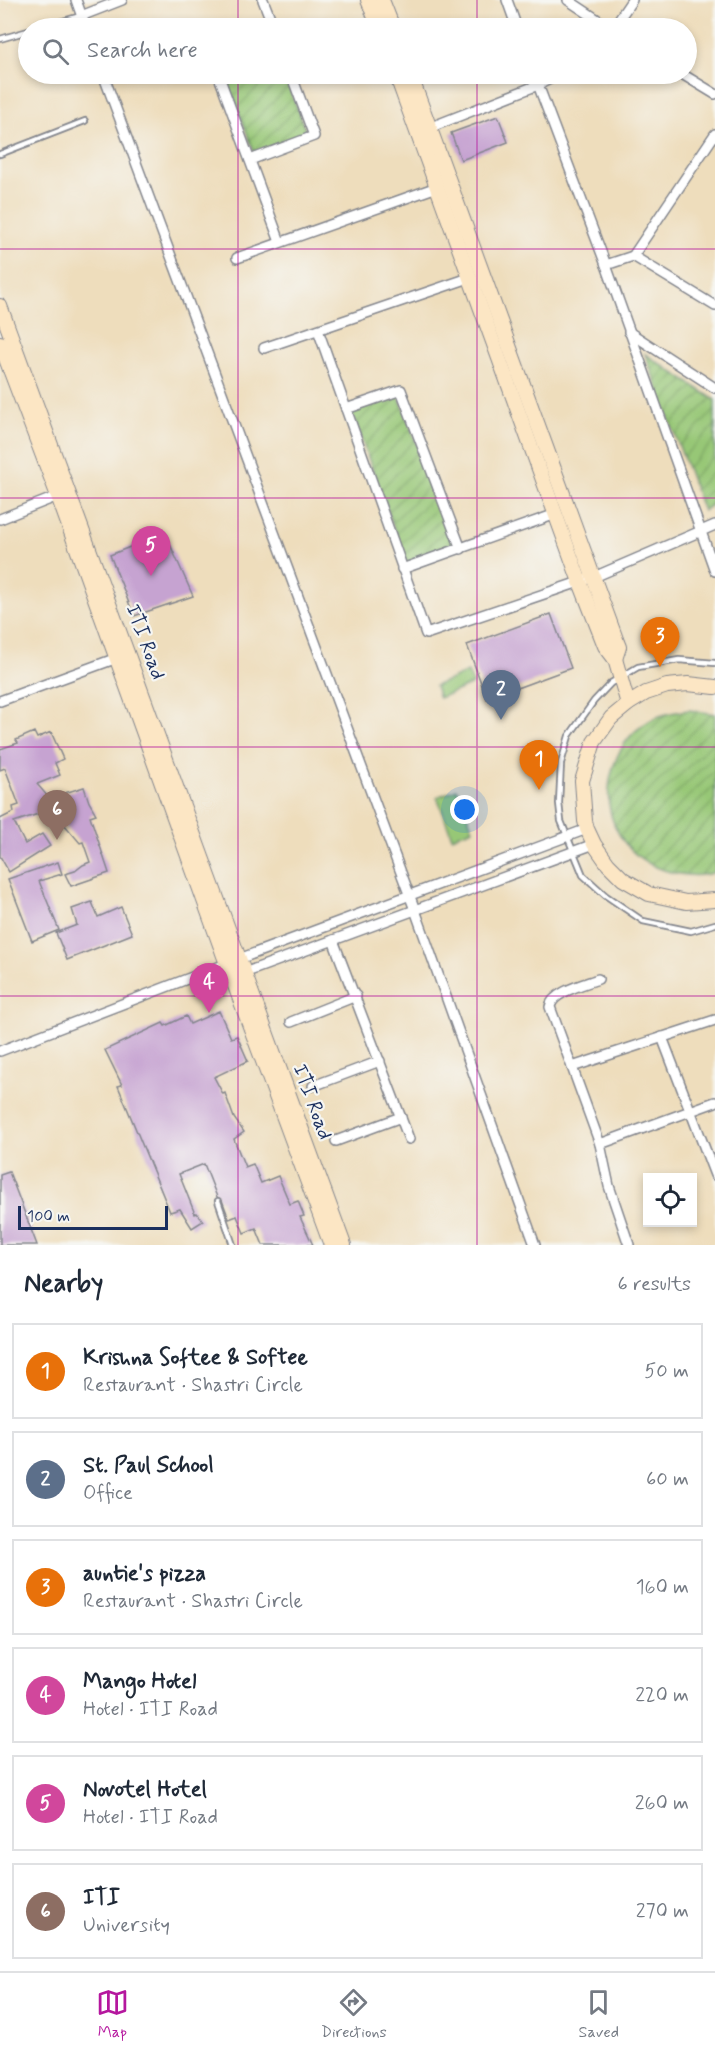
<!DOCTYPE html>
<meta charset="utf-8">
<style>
body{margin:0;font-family:Mynerve,sans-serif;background:#f6f6f7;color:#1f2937}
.controls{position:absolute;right:18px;bottom:18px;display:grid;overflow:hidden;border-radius:0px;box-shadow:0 3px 9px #0003}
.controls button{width:54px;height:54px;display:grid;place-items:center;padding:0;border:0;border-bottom:2px solid #e0e1e3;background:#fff;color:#1f2937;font:30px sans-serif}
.scale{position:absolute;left:18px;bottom:15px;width:150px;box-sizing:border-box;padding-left:6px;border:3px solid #1b2f5e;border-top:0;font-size:16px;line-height:21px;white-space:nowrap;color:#1b2f5e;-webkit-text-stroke:4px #f6f6f2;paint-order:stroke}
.you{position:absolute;left:465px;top:810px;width:21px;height:21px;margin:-15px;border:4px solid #fff;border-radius:50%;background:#1a73e8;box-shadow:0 0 0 9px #1a73e833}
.badge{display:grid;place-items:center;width:39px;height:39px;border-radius:50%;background:#b5179e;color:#fff;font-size:20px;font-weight:700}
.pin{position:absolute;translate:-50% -50px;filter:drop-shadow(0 2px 3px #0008)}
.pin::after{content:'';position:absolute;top:32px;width:21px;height:18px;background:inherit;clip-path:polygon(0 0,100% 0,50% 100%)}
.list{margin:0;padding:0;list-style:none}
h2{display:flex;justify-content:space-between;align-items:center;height:78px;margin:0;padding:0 24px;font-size:26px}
h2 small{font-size:20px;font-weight:400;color:#747a83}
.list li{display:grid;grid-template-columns:39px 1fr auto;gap:18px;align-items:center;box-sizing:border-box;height:96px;margin:0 12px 12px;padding:0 12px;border:2px solid #e0e1e3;border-radius:0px}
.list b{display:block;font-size:22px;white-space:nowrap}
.list p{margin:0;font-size:20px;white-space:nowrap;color:#747a83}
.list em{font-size:20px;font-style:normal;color:#747a83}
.icon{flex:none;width:33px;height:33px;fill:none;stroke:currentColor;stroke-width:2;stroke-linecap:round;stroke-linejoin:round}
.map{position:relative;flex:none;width:715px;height:1245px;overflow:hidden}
.search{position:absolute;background:#fff;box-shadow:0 3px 9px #0003;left:18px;right:18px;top:18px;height:66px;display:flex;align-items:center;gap:15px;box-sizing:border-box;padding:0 21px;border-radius:33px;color:#747a83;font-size:22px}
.sheet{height:726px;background:#fff}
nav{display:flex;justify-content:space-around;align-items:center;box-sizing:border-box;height:84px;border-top:2px solid #e0e1e3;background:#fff;font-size:16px;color:#747a83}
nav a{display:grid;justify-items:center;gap:3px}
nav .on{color:#b5179e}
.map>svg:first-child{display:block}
</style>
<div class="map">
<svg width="715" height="1245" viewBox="0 0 715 1245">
<defs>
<pattern id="garden-furrows" width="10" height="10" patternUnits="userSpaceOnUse" patternTransform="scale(1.5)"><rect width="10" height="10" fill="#97c776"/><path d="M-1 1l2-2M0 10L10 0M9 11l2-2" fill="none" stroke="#7aa264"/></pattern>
</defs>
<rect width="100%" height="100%" fill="#f6f6f2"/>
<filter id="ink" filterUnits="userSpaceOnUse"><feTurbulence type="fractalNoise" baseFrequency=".0167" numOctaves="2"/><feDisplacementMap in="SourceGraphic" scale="12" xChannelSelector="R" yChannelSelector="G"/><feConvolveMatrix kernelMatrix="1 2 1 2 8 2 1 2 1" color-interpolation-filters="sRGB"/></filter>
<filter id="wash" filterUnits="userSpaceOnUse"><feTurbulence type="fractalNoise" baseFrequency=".008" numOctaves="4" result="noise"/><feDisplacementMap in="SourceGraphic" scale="24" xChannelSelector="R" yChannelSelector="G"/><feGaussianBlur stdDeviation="1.35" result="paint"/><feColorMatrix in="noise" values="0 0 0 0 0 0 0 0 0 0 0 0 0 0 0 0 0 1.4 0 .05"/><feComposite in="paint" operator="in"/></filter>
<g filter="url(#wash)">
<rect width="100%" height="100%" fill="#eeddbc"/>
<g fill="url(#garden-furrows)" stroke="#597b6a" stroke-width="1.5">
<polygon points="224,74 284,74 307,134 255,154"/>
<polygon points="645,354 715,400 715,502 703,511"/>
<polygon points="398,393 455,547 407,564 351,411"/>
<path d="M689,710L715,714V872C702,877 688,876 674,873C624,861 598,817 613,768C620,745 635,727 657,717C667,713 678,712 689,710Z"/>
</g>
<g fill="#97c776" stroke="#597b6a" stroke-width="1.5">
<polygon points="468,672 473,684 439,698 435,686"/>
<polygon points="457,789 473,829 452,837 437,797"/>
</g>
<g id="blocks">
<g fill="#c6a3d1">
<polygon points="498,116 508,142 461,160 451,133"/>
<polygon points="165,533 193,596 134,616 110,555"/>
<polygon points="551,614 571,668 487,699 467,645"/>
<polygon points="34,732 37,738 51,732 63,759 55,763 60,775 37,784 49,798 84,787 89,802 96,814 90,816 109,873 71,886 65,874 75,871 83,865 90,862 83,842 80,843 48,805 38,814 14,822 25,844 42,834 50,846 9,872 0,856 0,819 14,812 13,807 19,805 5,768 0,770 0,749 18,743 16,740"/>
<polygon points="58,862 62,874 39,881 59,930 32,941 8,879"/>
<polygon points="92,902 98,917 121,907 132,934 67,960 56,933 77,925 72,909"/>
<polygon points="219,1011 231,1038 237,1036 248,1061 214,1077 223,1094 225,1093 234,1118 244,1132 234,1139 235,1142 245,1167 253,1164 261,1183 278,1176 290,1204 298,1201 304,1216 300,1217 313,1245 263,1245 256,1228 244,1233 237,1216 229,1219 222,1200 217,1197 204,1164 179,1174 195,1214 197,1213 203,1221 192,1228 180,1209 170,1212 118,1086 122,1085 105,1050 163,1023 165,1026 186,1016 190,1024"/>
<polygon points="9,1172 37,1245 0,1245 0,1175"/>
</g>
</g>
</g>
<g filter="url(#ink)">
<use href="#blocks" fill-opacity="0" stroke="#84868d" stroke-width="1.5"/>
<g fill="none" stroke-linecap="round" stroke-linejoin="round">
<defs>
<g id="lane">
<polyline points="37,28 81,16"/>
<polyline points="0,39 28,31"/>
<polyline points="0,154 85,121"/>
<polyline points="715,663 679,660 638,667 611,683 594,701 569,736 561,763 559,803 561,821 583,875 605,895 643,921 691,931 715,924"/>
<polyline points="218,1201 233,1245"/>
</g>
<g id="street">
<polyline points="76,0 86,28"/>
<polyline points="263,0 274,28"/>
<polyline points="507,0 517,28"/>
<polyline points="568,0 610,28"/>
<polyline points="81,16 122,0"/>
<polyline points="613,28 632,0"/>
<polyline points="103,74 415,910 535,1245"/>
<polyline points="170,74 172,74"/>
<polyline points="218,74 280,242"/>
<polyline points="534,74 606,265 715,571"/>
<polyline points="682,74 715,94"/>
<polyline points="426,129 538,85 560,74"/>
<polyline points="250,160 314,136 291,74"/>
<polyline points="633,256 715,134"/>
<polyline points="237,258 437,187"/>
<polyline points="606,265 633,256 715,306"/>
<polyline points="318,330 426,634 594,577 715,525"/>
<polyline points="629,332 715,388"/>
<polyline points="264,348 469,278"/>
<polyline points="346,409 401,390 461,549"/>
<polyline points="0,519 58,496"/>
<polyline points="402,569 556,514"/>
<polyline points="0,701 117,658"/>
<polyline points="333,940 409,1139"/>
<polyline points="244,973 594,844"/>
<polyline points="715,1020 572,1067 600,1144 715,1102"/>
<polyline points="291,1022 356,996"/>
<polyline points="662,1037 715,1175"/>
<polyline points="0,1051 239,959 587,829"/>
<path d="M572,1067L550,1007C552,992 585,984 598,979"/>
<polyline points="313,1086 380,1061"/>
<polyline points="336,1141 401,1117"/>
<polyline points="600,1144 609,1186 629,1245"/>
</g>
<g id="secondary">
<polyline points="368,0 379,28"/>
<polyline points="382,0 393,28"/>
<polyline points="396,74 580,582 605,646 615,659 628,704"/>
<polyline points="410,74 617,642 619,647 615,659"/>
<polyline points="0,306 344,1245"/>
<polyline points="0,343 58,496 227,964 331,1245"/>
<polyline points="715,687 688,684 667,686 646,693 628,704 611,718 594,742 582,781 585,821 587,829 594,844 608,864 623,879 649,894 686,902 715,900"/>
</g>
</defs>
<use href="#lane" stroke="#84868d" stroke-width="8"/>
<use href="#street" stroke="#84868d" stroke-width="12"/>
<use href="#secondary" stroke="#84868d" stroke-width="16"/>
<use href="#lane" stroke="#fff" stroke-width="4.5"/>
<use href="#street" stroke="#fff" stroke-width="9"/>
<use href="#secondary" stroke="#fce6c4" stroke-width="14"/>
</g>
</g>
<path fill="none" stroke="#b5179e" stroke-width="1.5" stroke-opacity="0.55" d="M238,0V28M477,0V28M238,74V1245M477,74V1245M0,249H715M0,498H715M0,747H715M0,996H715"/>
<g text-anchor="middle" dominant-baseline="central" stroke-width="4.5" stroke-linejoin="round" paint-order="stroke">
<g font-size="20" fill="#1b2f5e" stroke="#f6f6f2">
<text transform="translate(145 642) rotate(70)">ITI Road</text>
<text transform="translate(312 1102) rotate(70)">ITI Road</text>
</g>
</g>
</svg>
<div class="controls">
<button><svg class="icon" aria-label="locate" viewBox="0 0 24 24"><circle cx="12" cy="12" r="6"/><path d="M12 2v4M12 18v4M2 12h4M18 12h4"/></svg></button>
</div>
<div class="scale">100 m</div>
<div class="you"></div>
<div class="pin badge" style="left:539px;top:790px;background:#e8710a">1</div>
<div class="pin badge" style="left:501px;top:720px;background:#5c6f8a">2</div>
<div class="pin badge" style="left:660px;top:667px;background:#e8710a">3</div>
<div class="pin badge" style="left:209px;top:1013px;background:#d1479c">4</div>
<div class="pin badge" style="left:151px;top:576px;background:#d1479c">5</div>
<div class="pin badge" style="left:57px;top:840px;background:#8d6e63">6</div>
<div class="search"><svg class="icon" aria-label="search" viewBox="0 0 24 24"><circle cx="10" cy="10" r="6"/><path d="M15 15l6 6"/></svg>Search here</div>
</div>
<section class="sheet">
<h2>Nearby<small>6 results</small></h2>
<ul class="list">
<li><span class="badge" style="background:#e8710a">1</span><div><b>Krishna Softee &amp; Softee</b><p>Restaurant · Shastri Circle</p></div><em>50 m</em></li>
<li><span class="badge" style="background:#5c6f8a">2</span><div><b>St. Paul School</b><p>Office</p></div><em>60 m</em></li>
<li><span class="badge" style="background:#e8710a">3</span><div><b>auntie's pizza</b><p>Restaurant · Shastri Circle</p></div><em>160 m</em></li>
<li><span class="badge" style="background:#d1479c">4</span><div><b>Mango Hotel</b><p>Hotel · ITI Road</p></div><em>220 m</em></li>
<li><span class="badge" style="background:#d1479c">5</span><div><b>Novotel Hotel</b><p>Hotel · ITI Road</p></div><em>260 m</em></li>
<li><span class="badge" style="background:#8d6e63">6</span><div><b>ITI</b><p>University</p></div><em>270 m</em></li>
</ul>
</section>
<nav>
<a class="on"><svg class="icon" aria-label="map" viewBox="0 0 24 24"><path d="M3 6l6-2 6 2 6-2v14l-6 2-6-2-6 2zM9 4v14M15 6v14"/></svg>Map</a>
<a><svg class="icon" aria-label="directions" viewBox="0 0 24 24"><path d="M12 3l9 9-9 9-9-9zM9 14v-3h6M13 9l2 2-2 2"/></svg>Directions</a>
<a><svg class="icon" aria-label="saved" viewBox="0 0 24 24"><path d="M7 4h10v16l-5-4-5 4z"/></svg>Saved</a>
</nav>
